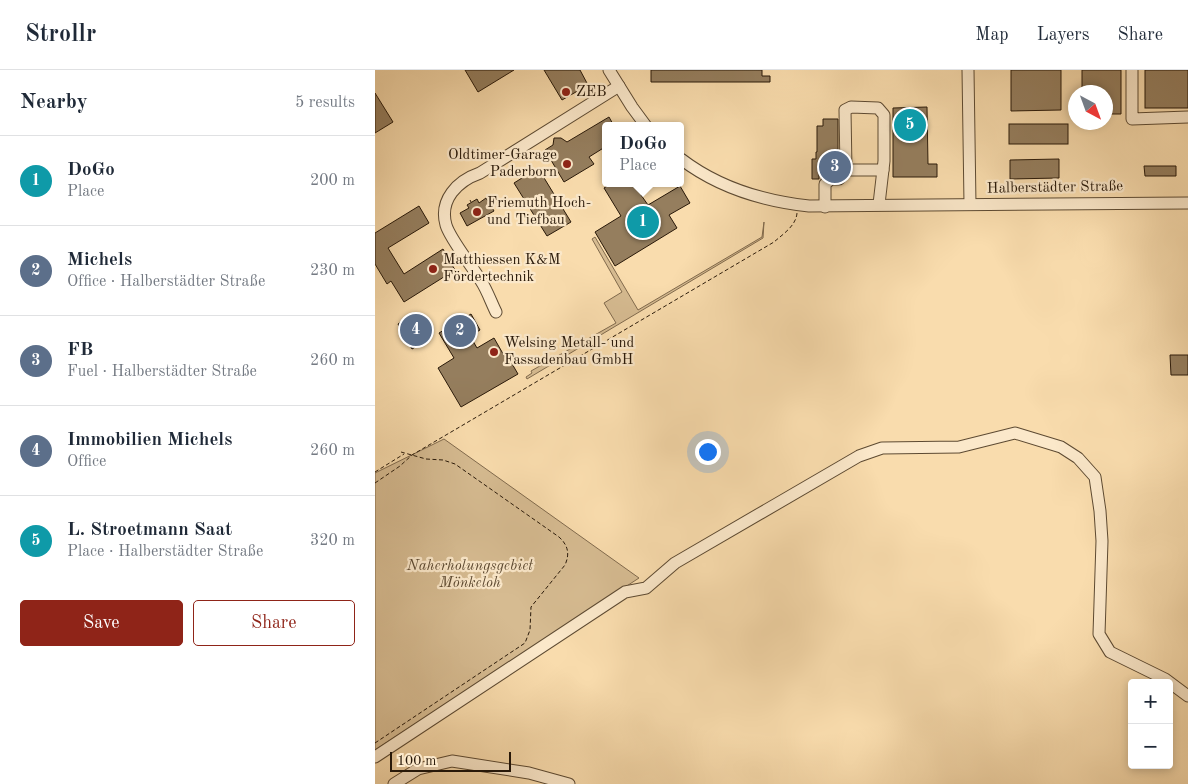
<!DOCTYPE html>
<meta charset="utf-8">
<style>
body{margin:0;font-family:"Old Standard TT",serif;background:#f6f6f7;color:#1f2937}
.controls{position:absolute;right:15px;bottom:15px;display:grid;overflow:hidden;border-radius:5px;box-shadow:0 2px 8px #0003}
.controls button{width:45px;height:45px;display:grid;place-items:center;padding:0;border:0;border-bottom:1px solid #e0e1e3;background:#fff;color:#1f2937;font:25px sans-serif}
.compass{position:absolute;left:693px;top:15px;width:45px;height:45px;border-radius:50%;background:#fff;box-shadow:0 2px 8px #0003;rotate:139deg}
.scale{position:absolute;left:15px;bottom:12px;width:121px;box-sizing:border-box;padding-left:5px;border:2px solid #291909;border-top:0;font-size:14px;line-height:18px;white-space:nowrap;color:#291909;-webkit-text-stroke:4px #fbe8ca;paint-order:stroke}
.you{position:absolute;left:332px;top:381px;width:18px;height:18px;margin:-12px;border:4px solid #fff;border-radius:50%;background:#1a73e8;box-shadow:0 0 0 8px #1a73e833}
.badge{display:grid;place-items:center;width:32px;height:32px;border-radius:50%;background:#8f2418;color:#fff;font-size:16px;font-weight:700}
.pin{position:absolute;translate:-50% -50%;border:2px solid #fff;box-shadow:0 1px 5px #0006}
.popup{position:absolute;left:227px;top:52px;width:82px;height:65px;box-sizing:border-box;display:grid;place-content:center;border-radius:5px;background:#fff;filter:drop-shadow(0 1px 4px #0005);font-size:16px;white-space:nowrap;color:#747a83}
.popup b{font-size:19px;color:#1f2937}
.popup::after{content:'';position:absolute;left:50%;top:100%;margin-left:-10px;border:10px solid transparent;border-top-color:#fff}
.list{margin:0;padding:0;list-style:none}
h2{display:flex;justify-content:space-between;align-items:center;height:65px;margin:0;padding:0 20px;font-size:21px}
h2 small{font-size:16px;font-weight:400;color:#747a83}
.list li{display:grid;grid-template-columns:32px 1fr auto;gap:15px;align-items:center;box-sizing:border-box;height:90px;padding:0 20px;border-top:1px solid #e0e1e3}
.list b{display:block;font-size:19px;white-space:nowrap}
.list p{margin:0;font-size:16px;white-space:nowrap;color:#747a83}
.list em{font-size:16px;font-style:normal;color:#747a83}
.actions{display:flex;gap:10px;padding:15px 20px}
.actions a{flex:1;padding:11px 0;border:1px solid #8f2418;border-radius:5px;text-align:center;font-size:18px;color:#8f2418}
.actions .main{background:#8f2418;color:#fff}
.map{position:relative;flex:none;width:813px;height:714px;overflow:hidden}
header{display:flex;align-items:center;gap:30px;box-sizing:border-box;height:70px;padding:0 25px;background:#fff;border-bottom:1px solid #e0e1e3}
header strong{font-size:24px}
nav{display:flex;gap:28px;margin-inline-start:auto;font-size:18px}
main{display:flex}
aside{flex:1;background:#fff}
.map>svg:first-child{display:block}
</style>
<header>
<strong>Strollr</strong>
<nav><a>Map</a><a>Layers</a><a>Share</a></nav>
</header>
<main>
<aside>
<h2>Nearby<small>5 results</small></h2>
<ul class="list">
<li><span class="badge" style="background:#0f9aa8">1</span><div><b>DoGo</b><p>Place</p></div><em>200 m</em></li>
<li><span class="badge" style="background:#5c6f8a">2</span><div><b>Michels</b><p>Office · Halberstädter Straße</p></div><em>230 m</em></li>
<li><span class="badge" style="background:#5c6f8a">3</span><div><b>FB</b><p>Fuel · Halberstädter Straße</p></div><em>260 m</em></li>
<li><span class="badge" style="background:#5c6f8a">4</span><div><b>Immobilien Michels</b><p>Office</p></div><em>260 m</em></li>
<li><span class="badge" style="background:#0f9aa8">5</span><div><b>L. Stroetmann Saat</b><p>Place · Halberstädter Straße</p></div><em>320 m</em></li>
</ul>
<div class="actions"><a class="main">Save</a><a>Share</a></div>
</aside>
<div class="map">
<svg width="813" height="714" viewBox="0 0 813 714">
<rect width="100%" height="100%" fill="#f9dcad"/>
<filter id="stains"><feTurbulence type="fractalNoise" baseFrequency=".004" numOctaves="4"/><feColorMatrix values="0 0 0 0 .2 0 0 0 0 .09 0 0 0 0 .02 0 0 0 .5 -.17"/></filter>
<radialGradient id="worn" r=".72"><stop offset=".6" stop-color="#630" stop-opacity="0"/><stop offset="1" stop-color="#630" stop-opacity=".3"/></radialGradient>
<g fill="#d6bb91" stroke="#806a4d">
<polygon points="389,152 388,168 152,309 151,307 157,303 156,301 241,253 229,233 247,222 217,169 220,167 263,240 387,167"/>
<polygon points="69,369 264,508 0,680 0,403"/>
</g>
<g fill="#957e5e" stroke="#291909">
<polygon points="90,0 139,0 103,22"/>
<polygon points="169,0 205,0 213,15 187,30"/>
<polygon points="276,0 387,0 387,6 395,6 395,12 276,12"/>
<polygon points="636,0 686,0 686,40 636,41"/>
<polygon points="707,0 746,0 746,44 730,44 730,22 707,22"/>
<rect x="770" y="0" width="43" height="38"/>
<polygon points="0,23 18,52 0,63"/>
<polygon points="552,37 553,94 562,94 562,107 518,107 518,38"/>
<polygon points="234,47 239,56 230,56 230,77 214,87 219,94 189,112 170,80 178,75 179,68 186,68 192,72"/>
<polygon points="448,49 463,49 463,98 461,101 444,101 444,109 437,109 437,89 441,89 441,82 442,82 442,56 448,56"/>
<rect x="634" y="54" width="59" height="20"/>
<polygon points="684,89 684,108 635,109 635,90"/>
<polygon points="769,96 801,96 801,106 770,106"/>
<polygon points="163,98 196,152 172,166 139,113"/>
<polygon points="237,113 270,113 274,120 266,125 273,135 305,116 315,133 294,145 302,158 240,196 220,162 246,146 229,118"/>
<polygon points="111,128 119,141 92,156 85,143 94,138 92,135 102,129 104,133"/>
<polygon points="44,136 54,153 13,178 29,204 68,179 80,200 29,232 16,211 12,214 0,194 0,163"/>
<polygon points="96,244 105,260 95,266 102,278 119,268 131,289 133,287 143,304 86,337 63,298 79,288 64,263"/>
<polygon points="37,245 52,270 37,279 23,254"/>
<polygon points="795,285 813,285 813,305 796,305"/>
</g>
<g fill="none" stroke-linecap="round" stroke-linejoin="round">
<defs>
<g id="minor">
<polyline points="234,0 257,37 271,56"/>
<polyline points="593,0 595,134"/>
<polyline points="757,0 757,49 813,47"/>
<path d="M306,89C344,118 387,131 434,136L813,133"/>
<polyline points="471,100 508,100"/>
<polyline points="450,137 450,114 456,109 464,109 471,100 470,40 476,37 503,38 509,45 509,91 504,134"/>
<path d="M121,242C116,232 112,220 106,211C97,196 75,169 71,155C64,130 82,111 105,103L244,16"/>
<polyline points="0,687 250,522 271,518 300,493 484,386 507,378 584,377 640,363 686,377 703,388 720,407 725,441 727,471 724,564 735,582 790,609 813,626"/>
<polyline points="19,714 43,699 77,691 154,703 194,714"/>
</g>
</defs>
<use href="#minor" stroke="#5d4a32" stroke-width="13"/>
<g stroke="#291909" stroke-width="1" stroke-dasharray="4 2.5" stroke-linecap="butt">
<polyline points="246,56 249,54"/>
<polyline points="95,130 96,132"/>
<polyline points="0,402 29,384"/>
<path d="M0,413L25,396L37,385L399,172C408,164 421,156 422,143"/>
<path d="M0,673L150,573L155,560L156,537L190,495C195,484 193,475 184,467L80,394L68,390L51,389L26,382"/>
</g>
<use href="#minor" stroke="#fbe8ca" stroke-width="11"/>
</g>
<g fill="#8f2418" stroke="#fbe8ca" stroke-width="2">
<circle cx="191" cy="22" r="5"/>
<circle cx="192" cy="94" r="5"/>
<circle cx="102" cy="142" r="5"/>
<circle cx="58" cy="199" r="5"/>
<circle cx="119" cy="282" r="5"/>
</g>
<g text-anchor="middle" dominant-baseline="central" stroke-width="4.5" stroke-linejoin="round" paint-order="stroke">
<g font-size="15" fill="#291909" stroke="#fbe8ca" text-anchor="start">
<text x="201" y="22">ZEB</text>
<text x="182" y="85" text-anchor="end">Oldtimer-Garage<tspan x="182" dy="17">Paderborn</tspan></text>
<text x="112" y="133">Friemuth Hoch-<tspan x="112" dy="17">und Tiefbau</tspan></text>
<text x="68" y="190">Matthiessen K&amp;M<tspan x="68" dy="17">Fördertechnik</tspan></text>
<text x="129" y="273">Welsing Metall- und<tspan x="129" dy="17">Fassadenbau GmbH</tspan></text>
</g>
<g font-size="15" fill="#291909" stroke="#fbe8ca">
<text transform="translate(680 118) rotate(-1)">Halberstädter Straße</text>
</g>
<g font-size="15" font-style="italic" fill="#5d4a32" stroke="#fbe8ca">
<text x="95" y="496">Naherholungsgebiet<tspan x="95" dy="17">Mönkeloh</tspan></text>
</g>
</g>
<rect width="100%" height="100%" filter="url(#stains)"/>
<rect width="100%" height="100%" fill="url(#worn)"/>
</svg>
<div class="controls">
<button>+</button>
<button>−</button>
</div>
<svg class="compass" viewBox="-18 -18 36 36"><path d="M0-13l5 13h-10z" fill="#e53935"/><path d="M0 13l5-13h-10z" fill="#747a83"/></svg>
<div class="scale">100 m</div>
<div class="you"></div>
<div class="pin badge" style="left:268px;top:152px;background:#0f9aa8">1</div>
<div class="popup"><b>DoGo</b>Place</div>
<div class="pin badge" style="left:85px;top:261px;background:#5c6f8a">2</div>
<div class="pin badge" style="left:460px;top:97px;background:#5c6f8a">3</div>
<div class="pin badge" style="left:41px;top:260px;background:#5c6f8a">4</div>
<div class="pin badge" style="left:535px;top:55px;background:#0f9aa8">5</div>
</div>
</main>
